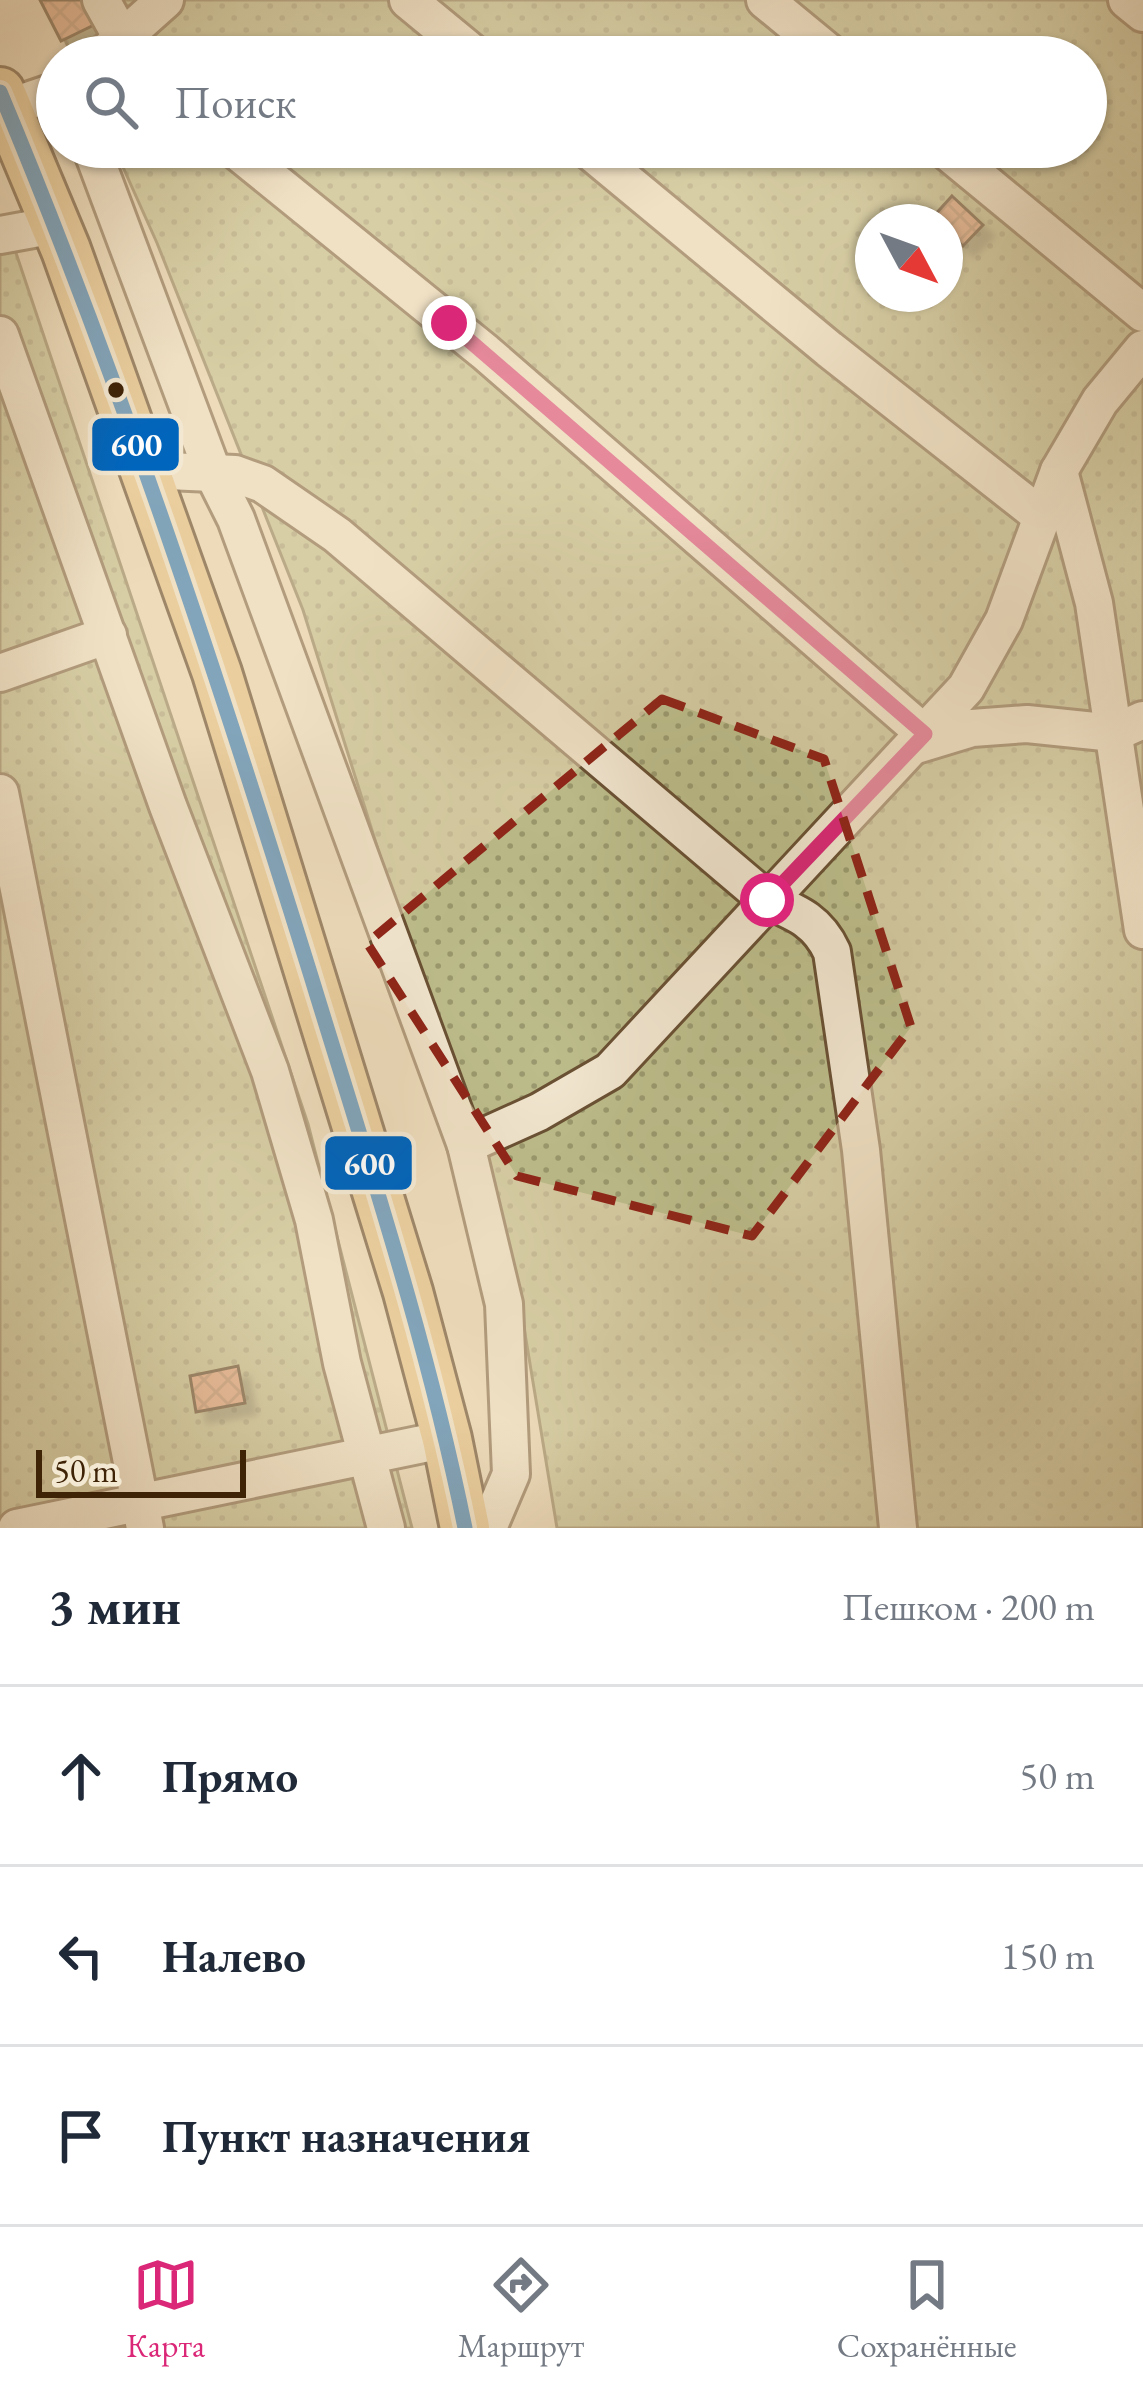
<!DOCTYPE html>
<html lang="ru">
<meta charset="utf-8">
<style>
body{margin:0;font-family:"EB Garamond",serif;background:#f2f2f3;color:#1f2937}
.compass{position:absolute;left:855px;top:204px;width:108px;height:108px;border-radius:50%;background:#fff;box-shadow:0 3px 9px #0004;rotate:131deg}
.scale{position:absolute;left:36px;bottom:30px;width:210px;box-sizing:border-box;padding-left:12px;border:6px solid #3e2307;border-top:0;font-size:33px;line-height:42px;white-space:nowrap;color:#3e2307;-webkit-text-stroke:9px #f3e8d2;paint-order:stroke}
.stop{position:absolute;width:36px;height:36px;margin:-27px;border:9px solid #db2777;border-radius:50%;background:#fff}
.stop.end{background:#db2777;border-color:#fff;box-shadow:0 3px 12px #0008}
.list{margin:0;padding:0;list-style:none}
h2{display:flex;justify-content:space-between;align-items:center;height:156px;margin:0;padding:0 48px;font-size:51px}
h2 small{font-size:39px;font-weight:400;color:#747a83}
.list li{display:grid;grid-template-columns:78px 1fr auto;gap:36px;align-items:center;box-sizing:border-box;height:180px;padding:0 48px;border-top:3px solid #e0e1e3}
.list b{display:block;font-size:45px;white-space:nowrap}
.list em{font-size:39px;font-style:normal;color:#747a83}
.icon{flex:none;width:66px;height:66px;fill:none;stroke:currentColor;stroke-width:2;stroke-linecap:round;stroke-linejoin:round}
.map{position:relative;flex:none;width:1143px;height:1528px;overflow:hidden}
.search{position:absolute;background:#fff;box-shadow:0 3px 9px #0004;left:36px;right:36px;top:36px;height:132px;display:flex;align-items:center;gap:30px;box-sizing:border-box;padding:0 42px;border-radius:66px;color:#747a83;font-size:45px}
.sheet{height:696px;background:#fff}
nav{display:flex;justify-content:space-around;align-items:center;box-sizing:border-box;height:168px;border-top:3px solid #e0e1e3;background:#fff;font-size:33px;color:#747a83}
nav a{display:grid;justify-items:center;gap:6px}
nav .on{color:#db2777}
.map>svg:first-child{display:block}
</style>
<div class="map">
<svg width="1143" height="1528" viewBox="0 0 1143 1528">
<defs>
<pattern id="garden-dots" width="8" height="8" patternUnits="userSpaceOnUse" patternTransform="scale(3)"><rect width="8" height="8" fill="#bdbe8c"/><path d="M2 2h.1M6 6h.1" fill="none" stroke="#9b9a70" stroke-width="1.8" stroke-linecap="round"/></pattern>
<pattern id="building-cross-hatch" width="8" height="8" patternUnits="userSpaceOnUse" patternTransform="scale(3)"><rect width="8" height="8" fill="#df9772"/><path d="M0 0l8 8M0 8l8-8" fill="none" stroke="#b67b5c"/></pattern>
<filter id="shadow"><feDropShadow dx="11" dy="11" stdDeviation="3" flood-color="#0004"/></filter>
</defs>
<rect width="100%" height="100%" fill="#eddbba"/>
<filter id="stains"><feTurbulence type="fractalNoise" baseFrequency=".00167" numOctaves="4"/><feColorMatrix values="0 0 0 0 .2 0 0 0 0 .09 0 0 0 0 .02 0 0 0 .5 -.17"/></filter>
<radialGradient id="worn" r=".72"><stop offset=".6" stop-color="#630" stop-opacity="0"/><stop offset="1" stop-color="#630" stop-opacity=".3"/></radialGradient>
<g fill="url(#garden-dots)" stroke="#7e704a" stroke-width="3" fill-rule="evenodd">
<path d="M46,0H1143V1528H557L520,1303L303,610L157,243L114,147H1086V57H73ZM873,222H945V294H873Z"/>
<polygon points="0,218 16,253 308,1124 412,1528 0,1528"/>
</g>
<g fill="url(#building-cross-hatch)" stroke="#3e2307" stroke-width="3" filter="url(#shadow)">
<polygon points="40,0 86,0 98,23 61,41"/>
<polygon points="952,196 983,225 963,246 945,229 945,222 933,217"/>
<polygon points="238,1366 245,1403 196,1412 190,1376"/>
</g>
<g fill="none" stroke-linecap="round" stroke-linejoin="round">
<defs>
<g id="minor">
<polyline points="101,0 122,38"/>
<polyline points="408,0 477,57"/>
<polyline points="765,0 834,57"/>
<polyline points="1127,0 1143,13"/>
<polyline points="101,57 165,0"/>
<polyline points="7,108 57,91"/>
<polyline points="91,147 213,473 236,519 466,1145 504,1304 511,1474 488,1528"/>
<polyline points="232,147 485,352 925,734"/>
<polyline points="585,147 829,349 1041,516"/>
<polyline points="942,147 1143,313"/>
<polyline points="0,235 55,225"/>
<polyline points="0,335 168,806 270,1071 314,1220 342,1363 386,1528"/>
<path d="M145,470L235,474L263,484L337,535L767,900C797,913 818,921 832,952L861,1150L898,1528"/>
<polyline points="1059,471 1094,603 1143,930"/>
<polyline points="0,673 108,635"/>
<polyline points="916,745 972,728 1027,724 1114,733 1143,720"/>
<polyline points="0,793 145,1528"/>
<polyline points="466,1145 539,1112 610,1071 966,688 1004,620 1059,471 1100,401 1143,349"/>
<polyline points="17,1528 447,1439"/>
</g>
<polyline id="major" points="0,92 66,250 217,673 408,1292 447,1439 465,1528"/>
</defs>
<use href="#minor" stroke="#6a5134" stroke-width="42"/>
<use href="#major" stroke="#3e2307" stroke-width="54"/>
<use href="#minor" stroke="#f3e8d2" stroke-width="36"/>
<use href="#major" stroke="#e6be7d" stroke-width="48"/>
<defs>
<path id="bus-1" d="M0,92C121,381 218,677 311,976C367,1159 427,1340 465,1528"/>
</defs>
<use href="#bus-1" stroke="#f3e8d2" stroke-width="24"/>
<use href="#bus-1" stroke="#0065bd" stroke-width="15"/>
</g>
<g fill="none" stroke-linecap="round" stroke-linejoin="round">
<polyline stroke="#db2777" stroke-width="15" points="449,323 925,734 767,900"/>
</g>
<path d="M0 0H1143V1528H0ZM662,699L824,759L911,1027L752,1236L517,1176L367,943Z" fill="#eddbba" fill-opacity=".55" fill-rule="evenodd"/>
<path fill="none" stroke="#8f2418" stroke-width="9" stroke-dasharray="24 15" stroke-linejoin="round" d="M662,699L824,759L911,1027L752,1236L517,1176L367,943Z"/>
<circle fill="#3e2307" stroke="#f3e8d2" stroke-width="4.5" cx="116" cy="390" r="10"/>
<g stroke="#f3e8d2" stroke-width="4.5">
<rect x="90" y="416" width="91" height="57" rx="12" fill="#0065bd"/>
<rect x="323" y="1134" width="91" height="58" rx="12" fill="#0065bd"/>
</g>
<g font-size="33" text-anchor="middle" font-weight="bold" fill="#fff">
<text x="136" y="456">600</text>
<text x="369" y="1175">600</text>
</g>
<rect width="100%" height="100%" filter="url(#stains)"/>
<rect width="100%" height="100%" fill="url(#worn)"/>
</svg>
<svg class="compass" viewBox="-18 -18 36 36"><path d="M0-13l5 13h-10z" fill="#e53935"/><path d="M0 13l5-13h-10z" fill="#747a83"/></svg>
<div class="scale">50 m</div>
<div class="stop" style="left:767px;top:900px"></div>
<div class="stop end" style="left:449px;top:323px"></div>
<div class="search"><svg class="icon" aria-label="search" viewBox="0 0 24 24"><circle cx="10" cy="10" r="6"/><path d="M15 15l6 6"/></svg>Поиск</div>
</div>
<section class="sheet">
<h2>3 мин<small>Пешком · 200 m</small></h2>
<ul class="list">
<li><svg class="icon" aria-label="ahead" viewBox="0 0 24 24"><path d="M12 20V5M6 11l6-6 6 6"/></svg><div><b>Прямо</b></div><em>50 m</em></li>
<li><svg class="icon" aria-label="left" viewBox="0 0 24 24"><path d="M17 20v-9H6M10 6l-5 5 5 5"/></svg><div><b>Налево</b></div><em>150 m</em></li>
<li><svg class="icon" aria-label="arrive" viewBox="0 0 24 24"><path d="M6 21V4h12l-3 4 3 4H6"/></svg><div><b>Пункт назначения</b></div></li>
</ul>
</section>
<nav>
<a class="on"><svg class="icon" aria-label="map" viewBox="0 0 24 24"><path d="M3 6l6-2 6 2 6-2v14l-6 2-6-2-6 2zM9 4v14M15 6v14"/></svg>Карта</a>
<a><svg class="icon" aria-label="directions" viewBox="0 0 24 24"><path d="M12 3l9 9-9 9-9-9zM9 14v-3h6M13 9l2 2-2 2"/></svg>Маршрут</a>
<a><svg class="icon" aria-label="saved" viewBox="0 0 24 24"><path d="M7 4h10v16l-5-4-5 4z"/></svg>Сохранённые</a>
</nav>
